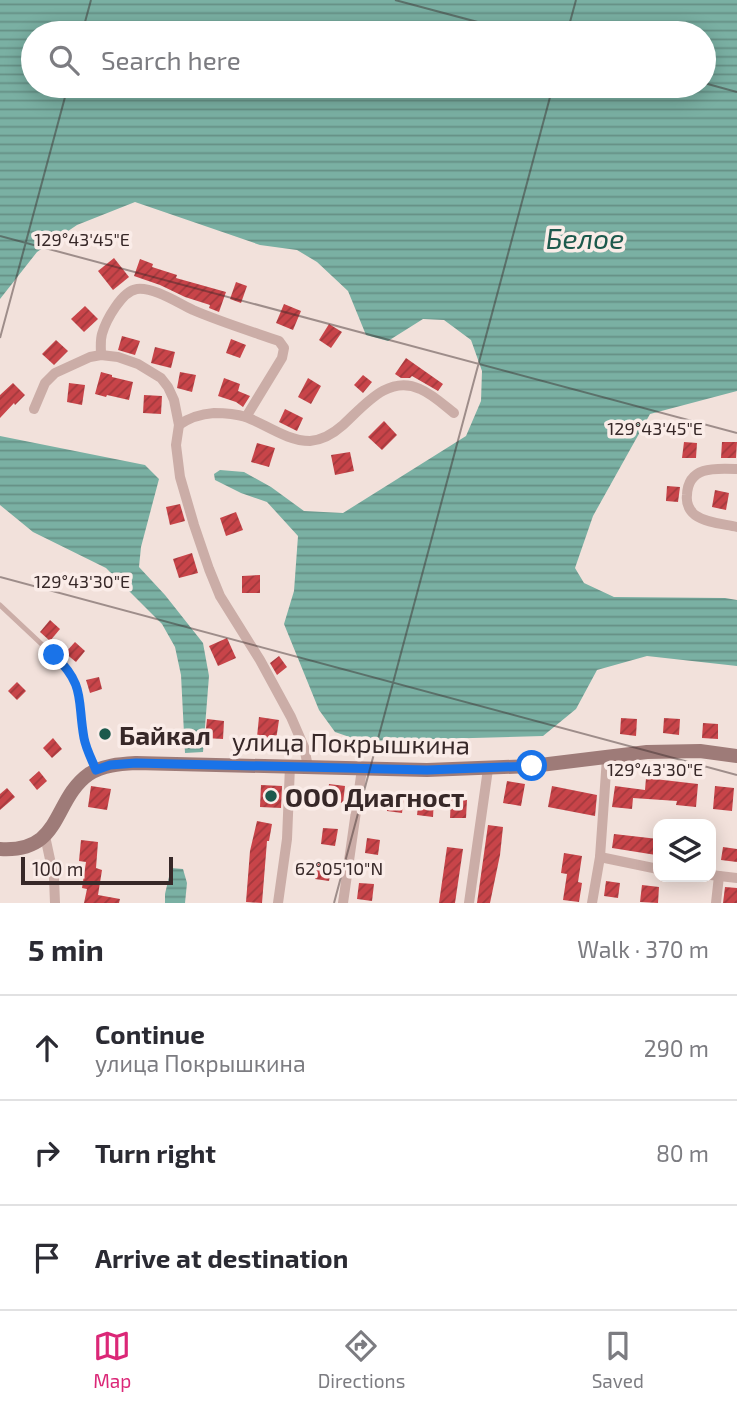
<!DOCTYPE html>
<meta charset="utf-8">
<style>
body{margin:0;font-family:"Exo 2",sans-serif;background:#f7f7f7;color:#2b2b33}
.controls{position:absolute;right:21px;bottom:21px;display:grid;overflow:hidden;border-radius:14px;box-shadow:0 4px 18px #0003}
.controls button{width:63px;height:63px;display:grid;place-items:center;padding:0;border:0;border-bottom:2px solid #e1e1e2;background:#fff;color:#2b2b33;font:35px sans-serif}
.scale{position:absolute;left:21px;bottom:18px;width:152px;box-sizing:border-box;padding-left:7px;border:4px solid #372828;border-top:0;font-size:19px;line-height:24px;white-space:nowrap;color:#372828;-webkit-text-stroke:5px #faece8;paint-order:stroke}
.stop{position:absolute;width:21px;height:21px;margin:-16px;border:5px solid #1a73e8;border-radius:50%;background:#fff}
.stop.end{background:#1a73e8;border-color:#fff;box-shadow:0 2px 7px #0008}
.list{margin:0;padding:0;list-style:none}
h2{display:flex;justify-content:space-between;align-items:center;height:91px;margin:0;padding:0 28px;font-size:30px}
h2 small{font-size:23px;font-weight:400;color:#7c7c81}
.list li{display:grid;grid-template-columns:46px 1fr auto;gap:21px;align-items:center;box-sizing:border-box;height:105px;padding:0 28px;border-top:2px solid #e1e1e2}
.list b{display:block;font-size:26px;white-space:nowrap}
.list p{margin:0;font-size:23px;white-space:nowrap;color:#7c7c81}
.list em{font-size:23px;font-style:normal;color:#7c7c81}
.icon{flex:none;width:38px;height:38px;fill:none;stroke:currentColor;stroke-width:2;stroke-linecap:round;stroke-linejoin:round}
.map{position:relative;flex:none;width:737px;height:903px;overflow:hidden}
.search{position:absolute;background:#fff;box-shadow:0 4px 18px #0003;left:21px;right:21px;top:21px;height:77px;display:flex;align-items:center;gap:18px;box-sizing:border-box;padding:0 24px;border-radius:38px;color:#7c7c81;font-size:26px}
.sheet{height:406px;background:#fff}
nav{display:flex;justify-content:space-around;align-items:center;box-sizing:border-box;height:98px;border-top:2px solid #e1e1e2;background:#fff;font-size:19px;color:#7c7c81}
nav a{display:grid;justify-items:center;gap:4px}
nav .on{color:#db2777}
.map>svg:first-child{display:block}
</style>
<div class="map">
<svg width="737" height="903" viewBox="0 0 737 903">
<defs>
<pattern id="water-rules" width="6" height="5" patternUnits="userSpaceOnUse" patternTransform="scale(1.75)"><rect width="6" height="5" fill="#7ab0a3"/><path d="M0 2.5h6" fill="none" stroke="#658f85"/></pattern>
<pattern id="building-hatch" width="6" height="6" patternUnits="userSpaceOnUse" patternTransform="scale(1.75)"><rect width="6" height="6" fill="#c84449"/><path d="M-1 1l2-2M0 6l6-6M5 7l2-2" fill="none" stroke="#a3393d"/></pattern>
</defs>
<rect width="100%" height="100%" fill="#f2e1db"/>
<g fill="url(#water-rules)" fill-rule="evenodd">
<path d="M0,0H737V391L650,414L593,516L575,568L584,583L614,597L725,598L737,600V666L647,656L597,670L576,709L543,736L361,741L335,732L319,710L284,624L294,591L298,536L267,502L241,493L215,480L214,474L220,470L244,472L271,487L304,511L343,513L466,436L481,401L482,371L471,340L444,320L423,319L388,341L366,335L348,291L317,262L297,250L260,245L135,202L77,225L37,252L0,299ZM33,33H704V86H33Z"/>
<polygon points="0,436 145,465 159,479 141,547 139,567 165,595 203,643 209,676 203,752 185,753 181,675 175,647 162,624 106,568 33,532 0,505"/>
<polygon points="171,868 183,869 187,883 185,903 165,903 165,894"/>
</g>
<g fill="url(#building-hatch)">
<polygon points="114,258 129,277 113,290 98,271"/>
<polygon points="140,259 153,264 152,267 177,275 176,278 226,292 219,312 209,308 210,305 185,297 160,285 134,276"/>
<polygon points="236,282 247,286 241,303 230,299"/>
<polygon points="284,304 301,311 293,330 276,323"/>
<polygon points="85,306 98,319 84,332 71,319"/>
<polygon points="329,324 342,332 331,348 319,340"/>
<polygon points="122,336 140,341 135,355 118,350"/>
<polygon points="231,339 246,345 240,358 226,353"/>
<polygon points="56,340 68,351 54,365 42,354"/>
<polygon points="155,347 175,352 171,368 151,363"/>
<polygon points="406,358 443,384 438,391 412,376 410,378 401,378 395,374"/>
<polygon points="101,372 112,375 112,377 133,382 129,400 107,395 106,397 95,394"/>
<polygon points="180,372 196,375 192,392 177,388"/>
<polygon points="363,375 372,382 363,393 354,385"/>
<polygon points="224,378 240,384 238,391 250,396 243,407 236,402 218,396"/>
<polygon points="308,378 321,386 311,404 298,397"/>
<polygon points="13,383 25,395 15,405 14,403 0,418 0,395"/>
<polygon points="69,383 85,385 82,405 67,402"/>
<polygon points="144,395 162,396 161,414 143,413"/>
<polygon points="285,409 303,418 297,431 279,422"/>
<polygon points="384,421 397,435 382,450 368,437"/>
<polygon points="684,442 697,443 696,458 682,458"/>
<polygon points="722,442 737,442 736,458 721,458"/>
<polygon points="257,443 275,448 269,467 251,462"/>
<polygon points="350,452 354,471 335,475 331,455"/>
<polygon points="667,486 680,487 678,502 666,501"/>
<polygon points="715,490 729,493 726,510 712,507"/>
<polygon points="180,504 185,521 170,525 166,507"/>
<polygon points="236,512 243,530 226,536 220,518"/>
<polygon points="192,553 198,573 179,578 173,559"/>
<polygon points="260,575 260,593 242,593 242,576"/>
<polygon points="50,620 60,629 50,641 40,632"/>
<polygon points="227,638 236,658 218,666 209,646"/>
<polygon points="75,642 85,651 76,662 65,653"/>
<polygon points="279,656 287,667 277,675 270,663"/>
<polygon points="99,677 102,689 90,693 86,680"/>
<polygon points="17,682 26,691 17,700 8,691"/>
<polygon points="259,717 279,720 276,740 257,737"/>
<polygon points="621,718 637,719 636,736 620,734"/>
<polygon points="664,718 680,719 679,735 663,733"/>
<polygon points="207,719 224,721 223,739 205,738"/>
<polygon points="703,723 718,724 718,739 702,738"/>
<polygon points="53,738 62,749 52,758 43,748"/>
<polygon points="39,771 47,781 37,790 29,780"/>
<polygon points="646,778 698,784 696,807 676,805 677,801 633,798 632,809 612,807 615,786 645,790"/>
<polygon points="507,781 525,784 521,806 503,803"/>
<polygon points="329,784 345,786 343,803 327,801"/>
<polygon points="261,785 282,786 281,808 260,807"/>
<polygon points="91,786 111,789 107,810 88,807"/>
<polygon points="552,786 597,795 595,816 548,807"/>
<polygon points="715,786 734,788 732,811 713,809"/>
<polygon points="7,788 15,797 0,810 0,794"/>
<polygon points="389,793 404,795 402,813 387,811"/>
<polygon points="419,798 434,799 433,817 417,815"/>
<polygon points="451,799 467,800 466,818 450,818"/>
<polygon points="257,821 272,824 269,841 267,841 262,903 246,902 250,851"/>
<polygon points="488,825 503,827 500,855 490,903 477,903"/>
<polygon points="323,828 338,829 335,846 321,844"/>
<polygon points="614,834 658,839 656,855 612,848"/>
<polygon points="367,838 380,840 378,855 365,853"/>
<polygon points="81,840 98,842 96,868 102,870 98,895 120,899 119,903 84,903 87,889 82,888 86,862 79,861"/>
<polygon points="447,847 463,849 455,903 439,903"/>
<polygon points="723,847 737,849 737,862 721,860"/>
<polygon points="564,853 582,856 578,882 582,883 579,902 563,900 567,874 561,873"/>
<polygon points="318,863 332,865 329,881 315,879"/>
<polygon points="606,881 620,883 618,898 604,896"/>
<polygon points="359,883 374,884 372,901 357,899"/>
<polygon points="642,885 659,887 658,903 640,902"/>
<polygon points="725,887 737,888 737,903 723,903"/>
</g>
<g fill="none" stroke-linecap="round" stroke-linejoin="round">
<path stroke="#cbada7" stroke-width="5" d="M0,605L66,667C83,691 79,711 84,738C86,749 92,760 96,770"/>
<g stroke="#cbada7" stroke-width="10">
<path d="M101,355C101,348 100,341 102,334C106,320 122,291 137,289C154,287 178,303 193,310C221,322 250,331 279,341L284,348L282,358L246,417"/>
<polyline points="34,409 45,383 55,373 90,357 101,355 118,357 138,364 161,378 168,387 174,400 179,425 176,445 180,477 194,525 209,569 220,596 260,660 291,717 304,747 308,767"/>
<path d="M179,425C190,417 201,414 214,413C224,413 236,414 246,417C267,425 287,441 310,441C323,440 334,433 343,425C364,406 388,374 420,389C432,394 444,405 454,413"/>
<path d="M737,469C715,468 688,466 687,495C686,503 689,510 695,515C706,523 724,524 737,527"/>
<polyline points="45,836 54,878 55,903"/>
<polyline points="600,857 658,869"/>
<polyline points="711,875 737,878"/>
<polyline points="278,903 287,839 290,766"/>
<polyline points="343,903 362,769"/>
<polyline points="469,903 488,769"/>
<polyline points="592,903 600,857 607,758"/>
<polyline points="716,903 719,876"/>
</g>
<path stroke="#9e7b78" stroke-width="14" d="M0,849C63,853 52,800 89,774C103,765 120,764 136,763L427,770L532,766L647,752L700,751L737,756"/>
</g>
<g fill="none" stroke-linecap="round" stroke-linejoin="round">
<path stroke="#1a73e8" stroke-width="9" d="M54,655C86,686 77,699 84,738C86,749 92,760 96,770L110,765L136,763L427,770L532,766"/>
</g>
<path fill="none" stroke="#372828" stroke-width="2" stroke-opacity="0.45" d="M395,0L519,33M82,33L91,0M567,33L576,0M704,83L737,92M0,236L737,433M0,338L68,86M0,577L737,775M334,903L553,86"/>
<g fill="#1c594c" stroke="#faece8" stroke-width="2.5">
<circle cx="105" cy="734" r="7"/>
<circle cx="271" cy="796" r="7"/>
</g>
<g text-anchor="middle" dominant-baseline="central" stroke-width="7" stroke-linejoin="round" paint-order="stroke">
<g font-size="26" font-weight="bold" fill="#372828" stroke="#faece8" text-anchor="start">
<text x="119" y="734">Байкал</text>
<text x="285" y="796">ООО Диагност</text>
</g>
<g font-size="26" fill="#372828" stroke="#faece8">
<text transform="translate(351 742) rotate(1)">улица Покрышкина</text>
</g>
<g font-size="28" font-style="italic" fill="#1c594c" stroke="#faece8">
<text x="585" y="238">Белое</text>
</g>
</g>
<g font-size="18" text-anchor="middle" fill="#372828" stroke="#faece8" stroke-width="7" stroke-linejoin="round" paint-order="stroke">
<text x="82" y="246">129°43'45"E</text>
<text x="655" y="435">129°43'45"E</text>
<text x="82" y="588">129°43'30"E</text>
<text x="655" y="776">129°43'30"E</text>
<text x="339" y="875">62°05'10"N</text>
</g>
</svg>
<div class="controls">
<button><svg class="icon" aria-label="layers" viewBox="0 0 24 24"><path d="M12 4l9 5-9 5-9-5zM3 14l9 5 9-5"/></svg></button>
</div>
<div class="scale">100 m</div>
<div class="stop" style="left:532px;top:766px"></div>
<div class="stop end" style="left:54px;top:655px"></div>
<div class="search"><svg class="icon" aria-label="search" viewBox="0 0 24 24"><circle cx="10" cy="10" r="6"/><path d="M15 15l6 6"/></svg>Search here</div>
</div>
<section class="sheet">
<h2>5 min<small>Walk · 370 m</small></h2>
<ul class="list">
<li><svg class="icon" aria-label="ahead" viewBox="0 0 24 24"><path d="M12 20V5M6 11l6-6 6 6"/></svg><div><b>Continue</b><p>улица Покрышкина</p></div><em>290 m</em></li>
<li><svg class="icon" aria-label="right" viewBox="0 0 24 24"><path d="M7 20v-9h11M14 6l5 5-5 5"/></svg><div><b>Turn right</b></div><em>80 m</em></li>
<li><svg class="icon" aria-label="arrive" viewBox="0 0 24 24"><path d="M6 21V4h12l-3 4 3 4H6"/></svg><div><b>Arrive at destination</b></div></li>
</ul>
</section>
<nav>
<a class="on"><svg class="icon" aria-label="map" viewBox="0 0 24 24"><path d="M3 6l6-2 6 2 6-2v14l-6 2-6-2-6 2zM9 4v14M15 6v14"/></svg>Map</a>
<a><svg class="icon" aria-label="directions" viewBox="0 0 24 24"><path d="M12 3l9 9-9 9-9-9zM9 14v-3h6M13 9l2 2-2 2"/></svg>Directions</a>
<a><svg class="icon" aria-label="saved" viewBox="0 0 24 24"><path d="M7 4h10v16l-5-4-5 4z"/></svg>Saved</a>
</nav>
